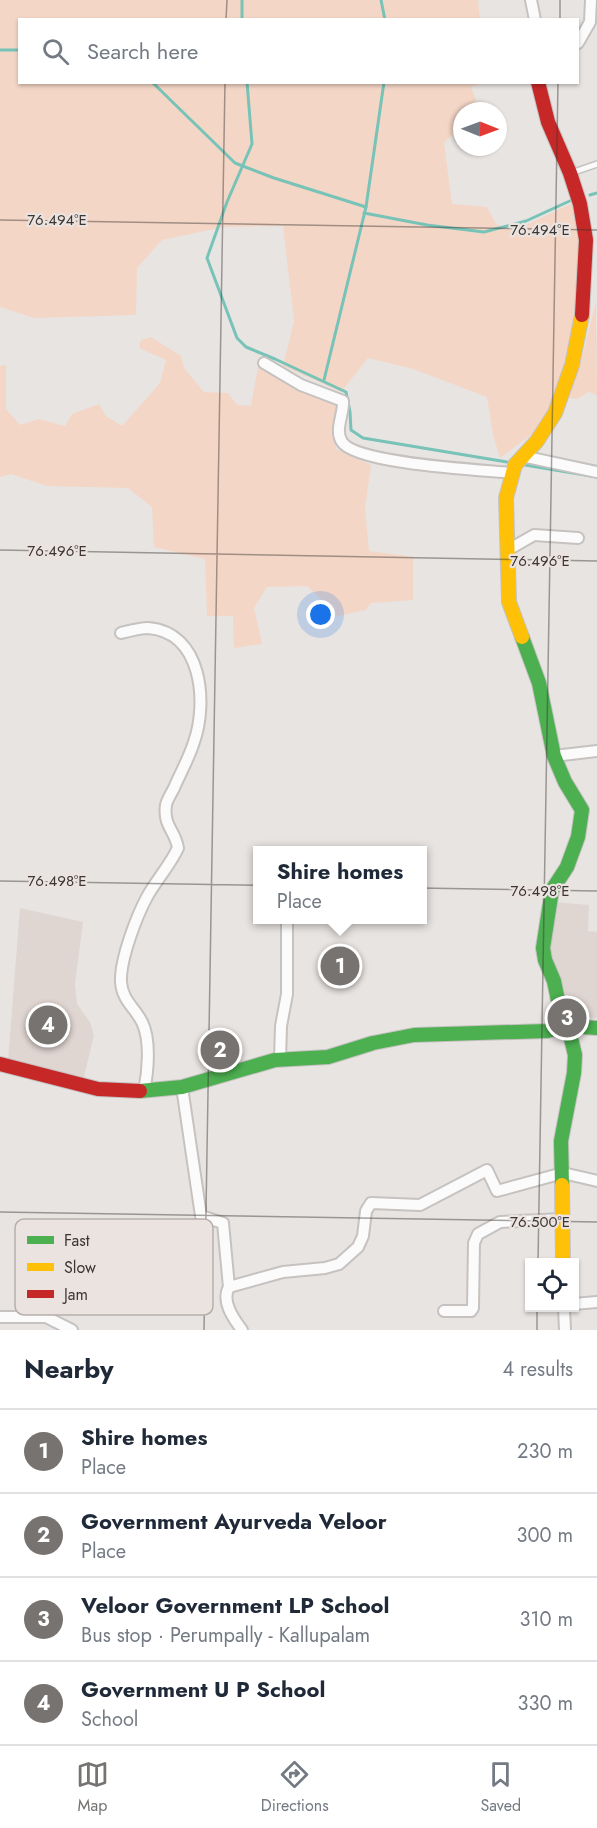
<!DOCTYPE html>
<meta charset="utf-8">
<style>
body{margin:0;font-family:Jost,sans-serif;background:#f2f2f3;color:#1f2937}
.controls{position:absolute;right:18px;bottom:18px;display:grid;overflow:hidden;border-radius:0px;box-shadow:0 2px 4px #0004}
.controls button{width:54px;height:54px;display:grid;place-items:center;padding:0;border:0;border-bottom:2px solid #e0e1e3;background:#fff;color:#1f2937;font:30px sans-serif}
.compass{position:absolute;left:453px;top:102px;width:54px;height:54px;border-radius:50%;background:#fff;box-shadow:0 2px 4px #0004;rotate:91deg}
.you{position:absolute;left:321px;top:615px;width:21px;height:21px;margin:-15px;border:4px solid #fff;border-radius:50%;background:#1a73e8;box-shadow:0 0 0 9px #1a73e833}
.badge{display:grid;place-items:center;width:39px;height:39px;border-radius:50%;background:#767371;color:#fff;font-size:20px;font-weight:700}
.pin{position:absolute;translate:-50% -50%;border:3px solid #fff;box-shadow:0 2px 6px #0006}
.popup{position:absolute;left:253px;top:846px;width:174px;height:78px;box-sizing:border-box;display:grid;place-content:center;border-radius:0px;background:#fff;filter:drop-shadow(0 2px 4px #0005);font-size:20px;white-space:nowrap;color:#747a83}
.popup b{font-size:22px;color:#1f2937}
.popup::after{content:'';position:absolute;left:50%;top:100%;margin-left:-12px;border:12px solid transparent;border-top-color:#fff}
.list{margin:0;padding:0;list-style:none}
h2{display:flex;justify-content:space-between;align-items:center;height:78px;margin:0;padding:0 24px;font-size:26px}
h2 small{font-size:20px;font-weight:400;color:#747a83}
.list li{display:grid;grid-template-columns:39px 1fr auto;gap:18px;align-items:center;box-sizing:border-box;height:84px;padding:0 24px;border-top:2px solid #e0e1e3}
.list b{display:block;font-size:22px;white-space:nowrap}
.list p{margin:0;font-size:20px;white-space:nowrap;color:#747a83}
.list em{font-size:20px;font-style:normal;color:#747a83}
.icon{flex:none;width:33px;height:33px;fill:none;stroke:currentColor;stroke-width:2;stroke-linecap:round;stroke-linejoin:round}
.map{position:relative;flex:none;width:597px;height:1330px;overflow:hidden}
.search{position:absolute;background:#fff;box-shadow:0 2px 4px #0004;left:18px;right:18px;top:18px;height:66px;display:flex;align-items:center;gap:15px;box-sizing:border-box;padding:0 21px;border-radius:0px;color:#747a83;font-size:22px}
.sheet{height:414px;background:#fff}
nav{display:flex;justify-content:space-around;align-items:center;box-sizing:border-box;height:84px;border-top:2px solid #e0e1e3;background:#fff;font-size:16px;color:#747a83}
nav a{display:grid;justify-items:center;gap:3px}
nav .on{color:#767371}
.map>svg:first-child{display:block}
</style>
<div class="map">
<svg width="597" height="1330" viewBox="0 0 597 1330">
<rect width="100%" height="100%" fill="#e8e4e2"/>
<g fill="#e0d6d1">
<polygon points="554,902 589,905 588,931 597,932 597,1018 566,1016 551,962 549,943"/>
<polygon points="20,908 83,922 75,984 77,1004 90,1022 94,1035 83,1081 8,1060"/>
</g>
<g fill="#f4d6c6">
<polygon points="0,0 478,0 480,19 20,20 20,82 482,83 471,87 480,111 462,111 462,125 444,143 452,204 487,207 496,224 513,231 575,202 580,268 576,311 557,392 536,431 500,458 493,435 487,397 413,369 368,358 341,392 283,366 294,321 283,226 224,227 162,240 137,268 136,315 34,318 0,307"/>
<polygon points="596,301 597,395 589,392 577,399 569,398 583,354"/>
<polygon points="151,337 181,356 184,368 204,392 228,393 237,405 251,406 258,367 298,389 338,403 336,449 371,465 365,509 369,551 413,557 413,600 371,603 366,610 328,618 324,602 307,586 267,587 254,608 262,644 234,648 233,616 207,616 205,559 154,547 152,507 128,488 47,486 11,474 0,477 0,366 6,365 6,409 20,425 38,419 65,426 72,414 99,404 106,416 122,426 160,383 166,360 139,348 141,340"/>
</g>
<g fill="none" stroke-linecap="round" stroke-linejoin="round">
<g stroke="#77c3b7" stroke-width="3">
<polyline points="242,0 242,20"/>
<polyline points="381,0 385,20"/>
<polyline points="0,50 20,50"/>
<polyline points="152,82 235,163 274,178 366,207"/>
<polyline points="247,82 252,144 227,202 207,258 237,338 246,347 275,359 346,392 350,412 351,430 363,438 507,462"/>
<polyline points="590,195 597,193"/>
<polyline points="364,213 427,225 484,232 526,221 574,199"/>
<polyline points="324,380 366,207 384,82"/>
<polyline points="525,465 597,477"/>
</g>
<defs>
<polyline id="lane" points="571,173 597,164"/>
<g id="street">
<polyline points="531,0 535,20"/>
<polyline points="578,43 590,22 591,0"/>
<path d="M264,363L301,385L343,401C344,414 334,430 342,442C356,464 483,470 513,473"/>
<polyline points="522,456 597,472"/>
<polyline points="508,550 534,535 578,538"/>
<path d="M121,633C129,631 140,628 148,628C202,632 208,702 194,742C189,758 180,774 174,788C171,794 167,800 166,805C163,826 175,830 178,848C170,865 158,878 148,895C137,915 120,959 121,982C122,1000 135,1008 142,1022C151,1040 148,1072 144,1091"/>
<polyline points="554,756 597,751"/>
<polyline points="280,1060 281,1026 287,994 287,920"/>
<path d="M182,1087L201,1216L223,1223L229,1287C221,1301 233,1318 242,1330"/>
<polyline points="229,1287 283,1272 325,1268 339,1264 358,1247 363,1236 366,1211 371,1203 420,1205 487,1170 497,1191 563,1173 597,1181"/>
<polyline points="574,1304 597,1302"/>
<polyline points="564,1308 565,1330"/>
<polyline points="444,1311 471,1311 473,1308 474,1243 478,1234 500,1222 564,1219"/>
<polyline points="0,1317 46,1317 72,1330"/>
</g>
<g id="fast">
<polyline points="522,637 539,683 554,756 565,782 582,810 578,837 567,867 552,890 543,948 545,960 554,981 561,1015 568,1026 575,1055 574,1073 561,1141 562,1185"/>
<polyline points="140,1091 182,1087 275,1060 328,1057 373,1043 414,1035 547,1031 568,1026 597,1028"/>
</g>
<g id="slow">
<polyline points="522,637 509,602 506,498 515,465 537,441 555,413 572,365 582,315"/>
<polyline points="562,1185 563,1262"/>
</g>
<g id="jam">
<polyline points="538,82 548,122 570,173 580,204 586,240 582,315"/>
<polyline points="0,1064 98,1089 140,1091"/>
</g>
</defs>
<use href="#lane" stroke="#c5c2c0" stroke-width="8"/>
<use href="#street" stroke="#c5c2c0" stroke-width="14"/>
<use href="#fast" stroke="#c5c2c0" stroke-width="16"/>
<use href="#slow" stroke="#c5c2c0" stroke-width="16"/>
<use href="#jam" stroke="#c5c2c0" stroke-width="16"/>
<use href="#lane" stroke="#fcfbfb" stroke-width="5"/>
<use href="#street" stroke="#fcfbfb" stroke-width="10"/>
<use href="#fast" stroke="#4caf50" stroke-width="14"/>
<use href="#slow" stroke="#ffc107" stroke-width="14"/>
<use href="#jam" stroke="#c62828" stroke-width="14"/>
</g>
<path fill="none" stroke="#393634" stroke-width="1.5" stroke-opacity="0.45" d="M226,20L227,0M560,20V0M0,220L597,230M0,550L597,561M0,881L597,891M0,1212L597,1222M538,1262L558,82M204,1330L225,82M537,1330V1308"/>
<rect x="15" y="1219" width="198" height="96" rx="9" fill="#ebe3df" stroke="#b6afac" stroke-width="1.5"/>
<rect x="27" y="1236" width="27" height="8" fill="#4caf50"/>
<rect x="27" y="1263" width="27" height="8" fill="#ffc107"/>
<rect x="27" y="1290" width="27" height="8" fill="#c62828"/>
<g font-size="16" fill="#393634">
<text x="64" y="1246">Fast</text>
<text x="64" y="1273">Slow</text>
<text x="64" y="1300">Jam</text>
</g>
<g font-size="15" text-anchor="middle" fill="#393634" stroke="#ebe3df" stroke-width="4.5" stroke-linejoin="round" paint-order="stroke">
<text x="57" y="225">76.494°E</text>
<text x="540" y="235">76.494°E</text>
<text x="57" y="556">76.496°E</text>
<text x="540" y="566">76.496°E</text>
<text x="57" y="886">76.498°E</text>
<text x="540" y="896">76.498°E</text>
<text x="540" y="1227">76.500°E</text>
</g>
</svg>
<div class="controls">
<button><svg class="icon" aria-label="locate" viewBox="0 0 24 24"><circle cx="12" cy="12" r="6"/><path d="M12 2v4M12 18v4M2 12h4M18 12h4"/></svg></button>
</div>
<svg class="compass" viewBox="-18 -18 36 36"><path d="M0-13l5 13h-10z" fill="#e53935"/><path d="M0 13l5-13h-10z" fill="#747a83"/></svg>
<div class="you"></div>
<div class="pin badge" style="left:340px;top:966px">1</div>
<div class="popup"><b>Shire homes</b>Place</div>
<div class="pin badge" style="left:220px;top:1050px">2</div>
<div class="pin badge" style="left:567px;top:1018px">3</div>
<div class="pin badge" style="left:48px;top:1025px">4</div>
<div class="search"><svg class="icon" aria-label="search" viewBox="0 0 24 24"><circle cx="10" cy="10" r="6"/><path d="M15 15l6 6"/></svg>Search here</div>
</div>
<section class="sheet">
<h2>Nearby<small>4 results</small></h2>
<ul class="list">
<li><span class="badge">1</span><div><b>Shire homes</b><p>Place</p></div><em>230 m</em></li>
<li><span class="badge">2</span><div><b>Government Ayurveda Veloor</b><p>Place</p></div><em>300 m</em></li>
<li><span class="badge">3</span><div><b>Veloor Government LP School</b><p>Bus stop · Perumpally - Kallupalam</p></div><em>310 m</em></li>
<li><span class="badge">4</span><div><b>Government U P School</b><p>School</p></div><em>330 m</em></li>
</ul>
</section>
<nav>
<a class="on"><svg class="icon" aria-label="map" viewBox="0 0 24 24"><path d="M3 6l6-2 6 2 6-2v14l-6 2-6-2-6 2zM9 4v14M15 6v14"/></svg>Map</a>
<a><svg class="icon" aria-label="directions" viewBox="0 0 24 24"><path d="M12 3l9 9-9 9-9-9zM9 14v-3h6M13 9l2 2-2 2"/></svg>Directions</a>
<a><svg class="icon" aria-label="saved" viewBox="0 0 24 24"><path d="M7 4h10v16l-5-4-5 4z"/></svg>Saved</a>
</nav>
